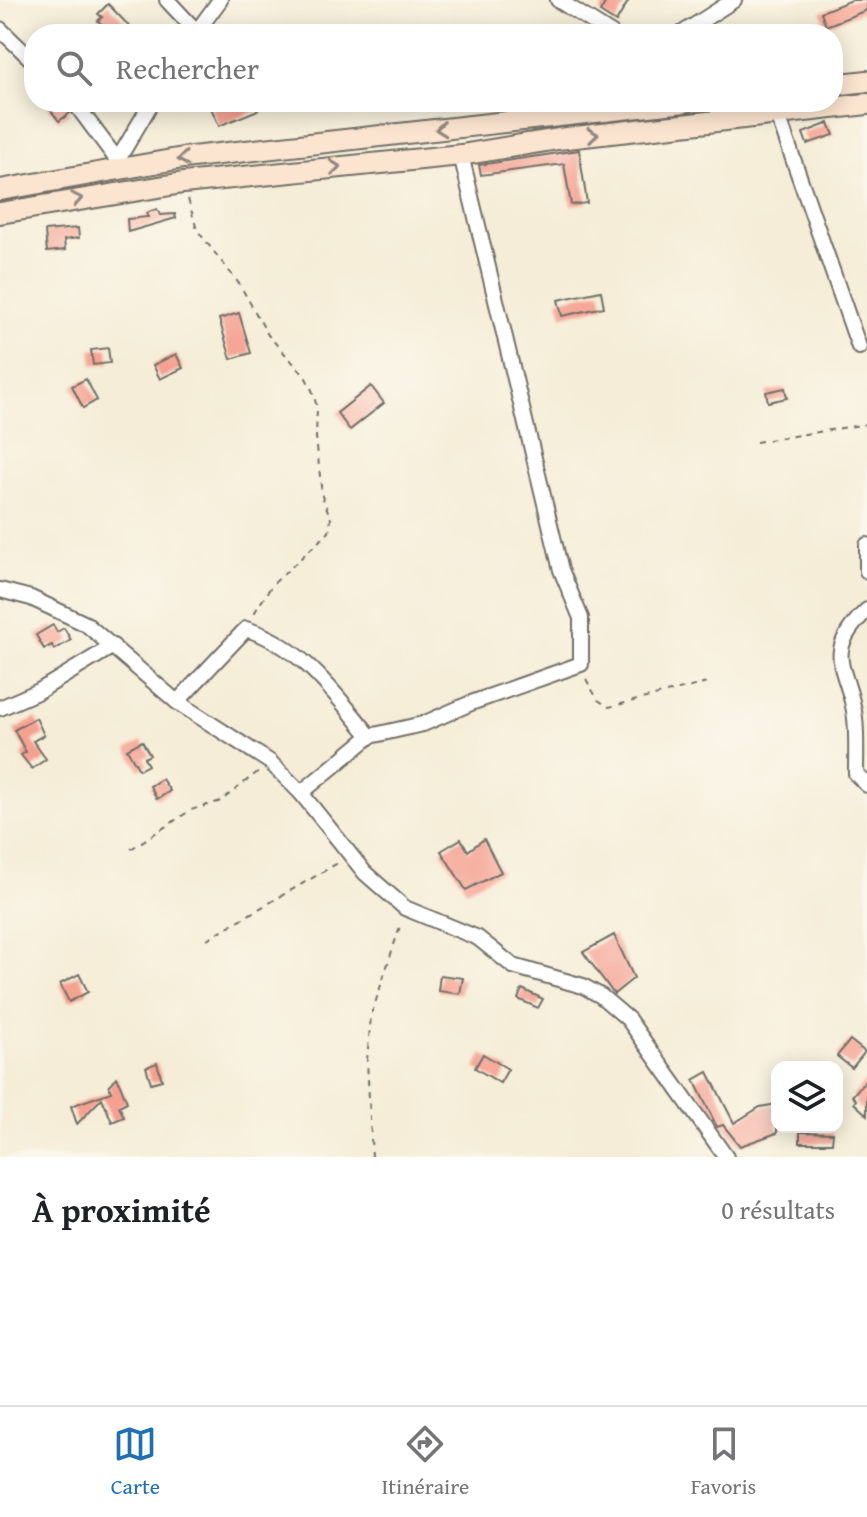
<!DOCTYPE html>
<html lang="fr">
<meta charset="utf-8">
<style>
body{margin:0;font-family:"Gentium Book Plus",serif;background:#f6f6f6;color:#202124}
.controls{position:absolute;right:24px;bottom:24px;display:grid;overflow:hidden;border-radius:16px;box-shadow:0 4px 20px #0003}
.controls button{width:72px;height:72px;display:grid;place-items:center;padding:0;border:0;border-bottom:2px solid #e0e0e0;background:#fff;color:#202124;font:40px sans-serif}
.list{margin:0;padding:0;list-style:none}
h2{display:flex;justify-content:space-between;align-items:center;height:104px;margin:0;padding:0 32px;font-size:34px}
h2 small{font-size:26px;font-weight:400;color:#757577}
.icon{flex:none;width:44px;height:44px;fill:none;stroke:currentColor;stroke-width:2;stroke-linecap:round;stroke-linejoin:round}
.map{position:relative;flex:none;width:867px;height:1157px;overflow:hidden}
.search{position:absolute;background:#fff;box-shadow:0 4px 20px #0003;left:24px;right:24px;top:24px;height:88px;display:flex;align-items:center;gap:20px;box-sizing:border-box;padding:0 28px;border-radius:32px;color:#757577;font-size:30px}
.sheet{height:248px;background:#fff}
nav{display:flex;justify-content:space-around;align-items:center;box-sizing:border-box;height:112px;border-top:2px solid #e0e0e0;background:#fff;font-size:22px;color:#757577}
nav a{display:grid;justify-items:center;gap:4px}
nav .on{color:#1f6fb2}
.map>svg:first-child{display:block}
</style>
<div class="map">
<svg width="867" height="1157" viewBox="0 0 867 1157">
<rect width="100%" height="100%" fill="#fbf7ec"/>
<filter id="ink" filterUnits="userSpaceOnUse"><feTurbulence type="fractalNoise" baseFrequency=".0125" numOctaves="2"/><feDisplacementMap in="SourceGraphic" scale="16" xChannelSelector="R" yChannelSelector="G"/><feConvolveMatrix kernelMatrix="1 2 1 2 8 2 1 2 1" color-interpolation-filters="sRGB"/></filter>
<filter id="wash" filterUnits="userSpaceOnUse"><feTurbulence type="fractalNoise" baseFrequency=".006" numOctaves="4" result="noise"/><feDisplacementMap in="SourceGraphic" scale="32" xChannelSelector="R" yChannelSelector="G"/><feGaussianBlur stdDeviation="1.8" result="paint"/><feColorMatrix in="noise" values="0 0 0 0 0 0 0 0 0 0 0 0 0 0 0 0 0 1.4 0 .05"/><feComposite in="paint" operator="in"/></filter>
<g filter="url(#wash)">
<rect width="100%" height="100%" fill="#f5edd7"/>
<g id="blocks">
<g fill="#f5a091">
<polygon points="607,0 629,0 616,22 600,12"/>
<polygon points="852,0 867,0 867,10 826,26 821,12"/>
<polygon points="108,4 131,28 125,34 111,34 98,21 102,17 98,14"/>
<polygon points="54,102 64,102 70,113 59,121 48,107"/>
<polygon points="226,102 255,102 258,110 219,126 211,108"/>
<polygon points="829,123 834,135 807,144 803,133"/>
<polygon points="579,150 587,203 571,205 564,164 481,175 479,165"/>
<polygon points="157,209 160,215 175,214 176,218 128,232 127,219 148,217 146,213"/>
<polygon points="78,228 79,238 64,240 65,250 47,252 45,231"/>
<polygon points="601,291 604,307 562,316 558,300"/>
<polygon points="239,313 251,353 231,359 219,319"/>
<polygon points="108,348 110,363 93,365 91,350"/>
<polygon points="176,354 183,368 160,379 153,365"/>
<polygon points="86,379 97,400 83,408 72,386"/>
<polygon points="371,386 384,403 350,430 337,413"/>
<polygon points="785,388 787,398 768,402 766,392"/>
<polygon points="53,625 57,632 64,628 71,640 54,650 52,645 44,649 36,635"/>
<polygon points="36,718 44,735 33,741 46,759 32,769 21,755 26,752 14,730"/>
<polygon points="142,741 150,755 144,758 148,765 139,770 127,749"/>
<polygon points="162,779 170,791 157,799 150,786"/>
<polygon points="461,839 468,851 484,839 501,872 466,890 441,851"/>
<polygon points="614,935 634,978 614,994 583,952"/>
<polygon points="79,974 88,992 69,1002 60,984"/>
<polygon points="440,975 463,978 460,994 438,991"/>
<polygon points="522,989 543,999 538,1008 518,999"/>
<polygon points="850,1040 865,1052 852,1068 837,1056"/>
<polygon points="483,1054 508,1069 500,1083 475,1068"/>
<polygon points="157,1063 162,1080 151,1083 146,1067"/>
<polygon points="708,1072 734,1123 760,1107 777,1104 777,1133 740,1146 723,1125 717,1127 694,1080"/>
<polygon points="117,1077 127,1102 119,1106 124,1117 112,1122 102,1098 77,1124 71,1106 111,1092 109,1086"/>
<polygon points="867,1079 867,1115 854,1103 856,1100 852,1096"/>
<polygon points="800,1132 833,1133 832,1143 800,1143"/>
</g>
</g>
</g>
<g filter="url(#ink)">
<use href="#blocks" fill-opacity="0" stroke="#726f67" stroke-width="2"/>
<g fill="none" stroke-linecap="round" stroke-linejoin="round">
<defs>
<g id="street">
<polyline points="167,0 197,32"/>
<polyline points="558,0 612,34"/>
<polyline points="0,29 34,62"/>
<polyline points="195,34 220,0"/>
<polyline points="681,34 734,0"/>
<polyline points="74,102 118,161"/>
<polyline points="777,113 859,347"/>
<polyline points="113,168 152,102"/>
<polyline points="867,545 867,571"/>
<polyline points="0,590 31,598 86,624 177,702 270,762 301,793 365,873 405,908 478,938 513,966 583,986 601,996 628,1019 726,1157"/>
<path d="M867,610C819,656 850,669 855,718C857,736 856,756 856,774L867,785"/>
<path d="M177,702L246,629C302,646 334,693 370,736"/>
<polyline points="0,708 39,691 113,646"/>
<polyline points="301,793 370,736 423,724 471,703 581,664 581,618 561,570 461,155"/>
</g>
<g id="secondary">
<polyline points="833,85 867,81"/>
<polyline points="0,190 183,158 685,102"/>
<polyline points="0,213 183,183 461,155 558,139 867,104"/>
</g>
</defs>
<use href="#street" stroke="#726f67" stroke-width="18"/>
<use href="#secondary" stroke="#726f67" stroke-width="24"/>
<g stroke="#726f67" stroke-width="2" stroke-dasharray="6 6" stroke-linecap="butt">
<polyline points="188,199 197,230 240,285 268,335 305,376 312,390 317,407 316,437 322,496 331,519 329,532 272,585 253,615"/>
<polyline points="756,442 867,424"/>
<polyline points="586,679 598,700 609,707 711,682"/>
<polyline points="131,849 191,810 221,801 260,770"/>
<polyline points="207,939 338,863"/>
<polyline points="372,1157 367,1060 371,1016 401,923"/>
</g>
<use href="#street" stroke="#fff" stroke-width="14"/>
<use href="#secondary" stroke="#fce5d0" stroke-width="20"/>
</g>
<defs><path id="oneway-chevron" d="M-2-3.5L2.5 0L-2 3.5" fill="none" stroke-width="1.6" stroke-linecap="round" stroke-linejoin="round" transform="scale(2)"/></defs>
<g stroke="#94887e">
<use href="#oneway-chevron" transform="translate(441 129) rotate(174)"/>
<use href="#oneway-chevron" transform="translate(593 135) rotate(-7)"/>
<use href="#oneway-chevron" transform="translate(183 159) rotate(173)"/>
<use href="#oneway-chevron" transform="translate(335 167) rotate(-6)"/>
<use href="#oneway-chevron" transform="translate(77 199) rotate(-10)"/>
</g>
</g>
</svg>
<div class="controls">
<button><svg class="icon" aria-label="layers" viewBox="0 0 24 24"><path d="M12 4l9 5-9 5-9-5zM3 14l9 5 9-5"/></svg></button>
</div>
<div class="search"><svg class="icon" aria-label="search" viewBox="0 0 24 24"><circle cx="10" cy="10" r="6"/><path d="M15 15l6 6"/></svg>Rechercher</div>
</div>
<section class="sheet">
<h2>À proximité<small>0 résultats</small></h2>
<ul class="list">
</ul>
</section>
<nav>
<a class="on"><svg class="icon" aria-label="map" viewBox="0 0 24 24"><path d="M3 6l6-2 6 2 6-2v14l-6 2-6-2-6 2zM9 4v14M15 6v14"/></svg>Carte</a>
<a><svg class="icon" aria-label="directions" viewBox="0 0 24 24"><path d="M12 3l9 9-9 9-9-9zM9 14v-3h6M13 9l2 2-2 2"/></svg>Itinéraire</a>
<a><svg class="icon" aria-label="saved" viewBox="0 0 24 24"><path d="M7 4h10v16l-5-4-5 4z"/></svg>Favoris</a>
</nav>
